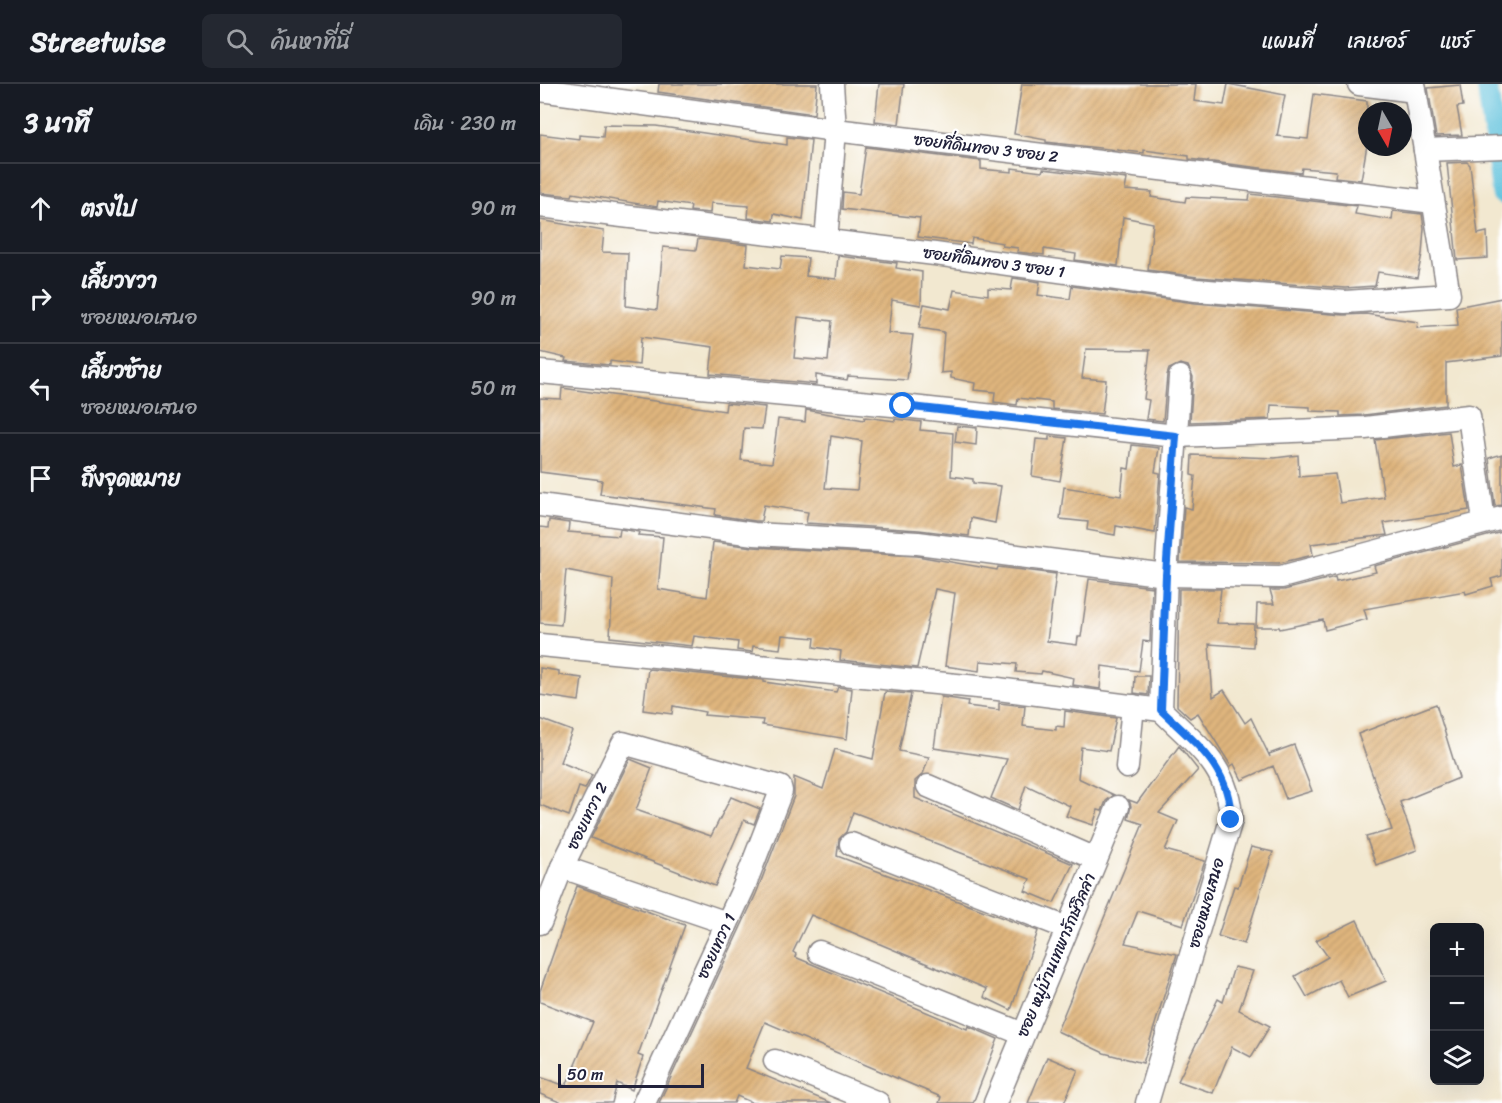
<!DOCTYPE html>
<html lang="th">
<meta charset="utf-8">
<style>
body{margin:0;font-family:Sriracha,"Playpen Sans Thai",sans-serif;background:#242831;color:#f1f3f6}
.controls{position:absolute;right:18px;bottom:18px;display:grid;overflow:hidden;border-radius:9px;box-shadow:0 6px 24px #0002}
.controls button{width:54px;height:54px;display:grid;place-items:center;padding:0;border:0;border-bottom:2px solid #363941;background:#171b24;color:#f1f3f6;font:30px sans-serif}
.compass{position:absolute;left:818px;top:18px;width:54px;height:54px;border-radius:50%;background:#171b24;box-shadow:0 6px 24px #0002;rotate:171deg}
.scale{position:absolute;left:18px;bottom:15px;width:146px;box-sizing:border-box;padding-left:6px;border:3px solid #22223b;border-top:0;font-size:16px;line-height:21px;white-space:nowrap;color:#22223b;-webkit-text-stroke:4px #fff;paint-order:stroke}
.stop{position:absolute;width:18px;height:18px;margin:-14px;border:4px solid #1a73e8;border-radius:50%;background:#fff}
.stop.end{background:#1a73e8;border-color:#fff;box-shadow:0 2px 6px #0008}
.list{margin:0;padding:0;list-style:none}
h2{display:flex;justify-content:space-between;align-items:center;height:78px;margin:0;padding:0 24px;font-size:26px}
h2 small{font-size:20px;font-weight:400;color:#9ea1a6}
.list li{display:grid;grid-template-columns:39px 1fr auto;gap:18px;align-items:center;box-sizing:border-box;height:90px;padding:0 24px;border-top:2px solid #363941}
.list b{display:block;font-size:22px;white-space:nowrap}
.list p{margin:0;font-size:20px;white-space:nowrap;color:#9ea1a6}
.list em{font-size:20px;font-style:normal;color:#9ea1a6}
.icon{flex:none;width:33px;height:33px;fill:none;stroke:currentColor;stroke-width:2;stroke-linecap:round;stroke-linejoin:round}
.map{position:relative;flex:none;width:962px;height:1019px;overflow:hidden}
header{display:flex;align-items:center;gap:36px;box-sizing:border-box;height:84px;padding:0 30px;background:#171b24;border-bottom:2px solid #363941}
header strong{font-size:28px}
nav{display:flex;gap:33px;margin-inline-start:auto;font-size:21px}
.search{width:420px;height:54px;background:#242831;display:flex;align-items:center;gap:15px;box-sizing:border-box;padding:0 21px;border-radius:9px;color:#9ea1a6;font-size:22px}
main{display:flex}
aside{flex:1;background:#171b24}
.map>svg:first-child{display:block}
</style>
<header>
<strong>Streetwise</strong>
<div class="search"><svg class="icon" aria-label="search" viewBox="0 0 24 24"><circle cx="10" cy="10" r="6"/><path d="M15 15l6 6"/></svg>ค้นหาที่นี่</div>
<nav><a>แผนที่</a><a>เลเยอร์</a><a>แชร์</a></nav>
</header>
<main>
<aside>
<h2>3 นาที<small>เดิน · 230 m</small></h2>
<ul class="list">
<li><svg class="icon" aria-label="ahead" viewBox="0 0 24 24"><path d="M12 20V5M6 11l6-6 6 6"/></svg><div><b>ตรงไป</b></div><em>90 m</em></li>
<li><svg class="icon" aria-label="right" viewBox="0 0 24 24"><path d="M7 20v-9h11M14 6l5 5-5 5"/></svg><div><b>เลี้ยวขวา</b><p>ซอยหมอเสนอ</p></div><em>90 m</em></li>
<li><svg class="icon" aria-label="left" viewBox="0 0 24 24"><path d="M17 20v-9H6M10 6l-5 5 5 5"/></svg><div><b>เลี้ยวซ้าย</b><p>ซอยหมอเสนอ</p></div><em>50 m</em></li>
<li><svg class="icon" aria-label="arrive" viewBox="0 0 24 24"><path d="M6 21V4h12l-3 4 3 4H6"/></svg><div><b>ถึงจุดหมาย</b></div></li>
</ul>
</aside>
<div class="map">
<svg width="962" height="1019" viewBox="0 0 962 1019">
<defs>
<pattern id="building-hatch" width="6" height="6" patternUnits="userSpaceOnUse" patternTransform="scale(1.5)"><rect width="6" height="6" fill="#dfb57d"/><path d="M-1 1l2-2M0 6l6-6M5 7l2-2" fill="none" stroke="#bf9b6d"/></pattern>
</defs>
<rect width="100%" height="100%" fill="#fff"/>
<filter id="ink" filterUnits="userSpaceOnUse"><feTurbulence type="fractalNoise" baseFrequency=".0167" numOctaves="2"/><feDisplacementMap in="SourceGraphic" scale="12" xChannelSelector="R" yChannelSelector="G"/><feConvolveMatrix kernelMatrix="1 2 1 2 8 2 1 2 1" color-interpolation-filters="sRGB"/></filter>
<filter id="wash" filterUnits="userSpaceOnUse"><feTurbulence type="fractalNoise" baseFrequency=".008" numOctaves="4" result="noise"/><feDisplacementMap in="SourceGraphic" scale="24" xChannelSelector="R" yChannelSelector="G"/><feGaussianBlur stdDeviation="1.35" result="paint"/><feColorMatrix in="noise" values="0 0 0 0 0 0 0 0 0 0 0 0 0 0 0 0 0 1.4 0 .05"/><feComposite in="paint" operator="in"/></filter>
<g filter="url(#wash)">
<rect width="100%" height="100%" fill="#f2e8d0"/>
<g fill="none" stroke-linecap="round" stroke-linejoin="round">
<polyline stroke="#5ec1dc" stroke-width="21" points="947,0 962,110"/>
</g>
<g id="blocks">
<g fill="url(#building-hatch)" fill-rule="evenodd">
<polygon points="119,0 277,0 274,30 118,8"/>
<polygon points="339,0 364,0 359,40 335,37"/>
<polygon points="482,0 656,0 654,17 684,21 688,0 745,11 737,52 768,55 774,10 827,17 827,61 821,96 795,93 796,87 762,84 761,89 649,75 649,72 604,66 604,69 506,58 506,56 474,50"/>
<polygon points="920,1 923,22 917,23 922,51 896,52 888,4"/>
<polygon points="64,41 116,42 247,61 247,53 271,56 263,136 234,130 233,137 208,134 209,122 171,119 170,129 150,127 151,122 118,117 117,123 33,109 32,112 0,109 0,50 39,55 39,51 63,53"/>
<polygon points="326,63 441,77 441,85 472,88 472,84 502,88 503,85 587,95 585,106 612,108 611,113 645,118 646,113 709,116 710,110 817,122 815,130 852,136 853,127 882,130 884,144 882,170 877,194 838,188 835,202 805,204 657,193 608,186 613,139 583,133 578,182 535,176 536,170 504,165 504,171 477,168 478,164 462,162 463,159 432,154 431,160 378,153 380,134 302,125 303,108 319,110"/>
<polygon points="927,78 930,81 938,150 947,148 948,174 917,176 907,79"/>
<path d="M0,136L64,147L62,168L88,169L86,222L117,226L123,163L156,166L158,155L208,161L206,181L240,185L242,172L268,174L266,192L296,195L298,172L357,179L356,184L382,188L381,221L352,216L348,249L373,251L367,296L308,292L307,296L276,291V300L170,290L173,263L101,253L99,281L70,277V281L25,277L26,274L0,268ZM258,233L292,237L288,277L254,274Z"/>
<polygon points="473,194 500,198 498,211 530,215 532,202 655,219 804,231 826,230 878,238 877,244 918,241 916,223 962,214 962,272 906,279 906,321 824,331 800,332 800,328 770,327 770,323 731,321 730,335 650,338 653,293 648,282 640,280 629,285 627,291 623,337 606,335 609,316 604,315 610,266 546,265 542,294 566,296 562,330 512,325 512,318 478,314 477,321 454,318 455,308 434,306 435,299 411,294 411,288 401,289 404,248 379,244 384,220 410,225 414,206 448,211 448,204 471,206"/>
<path d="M22,304L185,327L186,319L225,323L222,345L204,344L201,376L232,379L238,335L265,338L266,326L324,336L325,333L355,337V335L381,338L380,346L413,349L411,392L433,395V399L461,402L455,439L431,434L429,452L379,446L266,439L268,428L224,421L221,437H215L175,431L176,425L60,410L62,396L0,388V314L21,315ZM291,352L322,357L317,406L285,404Z"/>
<polygon points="417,342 437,344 436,361 415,358"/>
<polygon points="909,348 914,383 922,381 929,426 844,439 847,451 771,460 773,471 739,479 640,478 644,423 652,425 655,392 651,391 652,371 735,374 758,371 759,393 795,390 800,419 844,413 835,356"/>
<polygon points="509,352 527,354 520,397 492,392 496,355 509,356"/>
<polygon points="592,361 619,364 615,388 620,389 615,449 576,442 575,451 547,446 548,438 520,435 524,403 581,412 584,384 589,385"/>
<polygon points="962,370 962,421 955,422 949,374"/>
<polygon points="9,436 29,439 28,448 79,452 80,445 99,448 98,451 123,453 118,505 167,513 173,458 213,463 377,472 457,486 458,483 516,490 507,557 537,561 538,553 541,553 549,495 612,503 610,558 603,557 599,587 562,582 560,605 533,601 534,594 502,587 501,590 476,588 477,580 440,577 439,587 405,582 415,509 395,505 377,584 300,576 301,567 274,563 275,554 242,551 240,565 213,562 212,568 197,566 198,558 154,552 152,562 70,553 73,495 26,486 21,541 0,539 0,443 8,444"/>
<polygon points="962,448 962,492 951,495 953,502 926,510 925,507 824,525 827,535 785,546 783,536 740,545 739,543 716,543 717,520 734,520 730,506 744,506 795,493 796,497 836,488 834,482"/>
<polygon points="639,505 681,505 677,539 714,540 713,563 669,560 673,613 684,606 705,639 711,634 730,673 729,670 754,661 772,707 746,715 733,682 702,696 694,680 691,682 658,629 650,634 637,622"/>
<polygon points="0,584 19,587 19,591 42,594 39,617 0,611"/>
<polygon points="108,585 224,596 224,598 296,608 298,603 312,605 307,655 222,641 223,636 164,631 165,628 133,622 132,630 103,626"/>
<polygon points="595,592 609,592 608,611 594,609"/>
<polygon points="345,608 371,610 359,667 389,673 383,690 375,697 375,714 533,780 514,819 485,807 490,795 313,728 306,748 299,755 297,772 498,847 471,926 444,913 447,905 271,831 253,868 256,870 255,873 427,945 428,942 458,955 433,1019 399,1019 401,1013 225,938 206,984 291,1019 213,1019 197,1012 194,1019 119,1019 216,810 254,712 254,693 283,705 295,665 333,675"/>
<polygon points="401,613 428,617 427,622 459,626 459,619 485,622 483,642 516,646 516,642 524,643 525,627 576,634 569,667 541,663 538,694 574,711 566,717 562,727 558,726 553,741 526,732 530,722 486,701 478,726 451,714 467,675 394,664"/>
<polygon points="896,620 919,694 860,718 877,766 836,781 826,753 852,746 818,650"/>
<polygon points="0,635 32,647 20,678 52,691 45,705 39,703 29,732 0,721"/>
<polygon points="639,662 658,686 619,729 638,737 625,766 665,777 643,841 598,827 585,859 637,870 603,979 564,969 517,947 603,740 588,735 591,722 589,716 597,719"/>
<polygon points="90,675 112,684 96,726 171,752 191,713 220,725 214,740 204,736 175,802 51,754"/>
<polygon points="711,763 733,768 704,860 678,852 694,802 698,803"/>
<polygon points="37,802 145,841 98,971 103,973 92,1006 77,999 72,1019 22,1019 0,1010 0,993 26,1002 53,938 0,918 0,907"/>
<polygon points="817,836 846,897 808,913 799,896 767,913 755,892 788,873 776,856"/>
<polygon points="694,883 713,887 699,926 730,942 711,973 692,963 673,1009 638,997 678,915 683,918"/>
<polygon points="507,973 538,986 524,1019 488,1019"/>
</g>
</g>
</g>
<g filter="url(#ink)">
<use href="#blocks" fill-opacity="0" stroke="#8a8586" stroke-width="1.5"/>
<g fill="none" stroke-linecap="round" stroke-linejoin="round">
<defs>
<g id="street">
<polyline points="819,0 875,7"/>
<polyline points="0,6 295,46 893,118"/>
<polyline points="885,66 962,63"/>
<polyline points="0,122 395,170 656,206 805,218 909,211 874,0"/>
<polyline points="286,157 295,46 292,0"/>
<polyline points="0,288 363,322 636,352 825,344 929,332 944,437"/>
<polyline points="0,421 214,450 378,459 626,491 741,493 962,434"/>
<polyline points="0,561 458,605 621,626"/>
<polyline points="587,683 593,622"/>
<polyline points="388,702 556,775"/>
<polyline points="311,760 527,844"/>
<polyline points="22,783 187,839"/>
<polyline points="0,839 22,783 83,659 240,703 241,707 203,805 104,1019"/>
<polyline points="279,868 483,950"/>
<polyline points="235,977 338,1019"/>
<polyline points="455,1019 578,723"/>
<path d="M607,1019L691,736C690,683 656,661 621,626L626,491L640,293"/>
</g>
</defs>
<use href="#street" stroke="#8a8586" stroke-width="25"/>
<use href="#street" stroke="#fff" stroke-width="22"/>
</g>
</g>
<g fill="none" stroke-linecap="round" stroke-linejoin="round" filter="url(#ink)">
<path stroke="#1a73e8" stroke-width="8" d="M363,322L636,352L626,491L621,626C656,660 690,683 691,736"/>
</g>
<g text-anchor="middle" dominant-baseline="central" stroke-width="4.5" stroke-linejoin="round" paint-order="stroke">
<g font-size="16" fill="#22223b" stroke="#fff">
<text transform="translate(446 64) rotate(7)">ซอยที่ดินทอง 3 ซอย 2</text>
<text transform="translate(454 178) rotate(8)">ซอยที่ดินทอง 3 ซอย 1</text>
<text transform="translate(47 732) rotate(-64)">ซอยเทวา 2</text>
<text transform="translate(666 819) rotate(-74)">ซอยหมอเสนอ</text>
<text transform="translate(176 862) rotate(-65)">ซอยเทวา 1</text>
<text transform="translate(516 871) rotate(-67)">ซอย หมู่บ้านเทพารักษ์วิลล่า</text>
</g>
</g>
</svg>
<div class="controls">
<button>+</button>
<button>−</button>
<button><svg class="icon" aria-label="layers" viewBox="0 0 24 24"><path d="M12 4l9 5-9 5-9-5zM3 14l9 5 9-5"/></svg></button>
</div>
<svg class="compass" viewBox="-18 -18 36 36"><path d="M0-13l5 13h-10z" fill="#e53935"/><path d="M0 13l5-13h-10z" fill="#9ea1a6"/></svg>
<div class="scale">50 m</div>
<div class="stop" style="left:363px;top:322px"></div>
<div class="stop end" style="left:691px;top:736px"></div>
</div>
</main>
